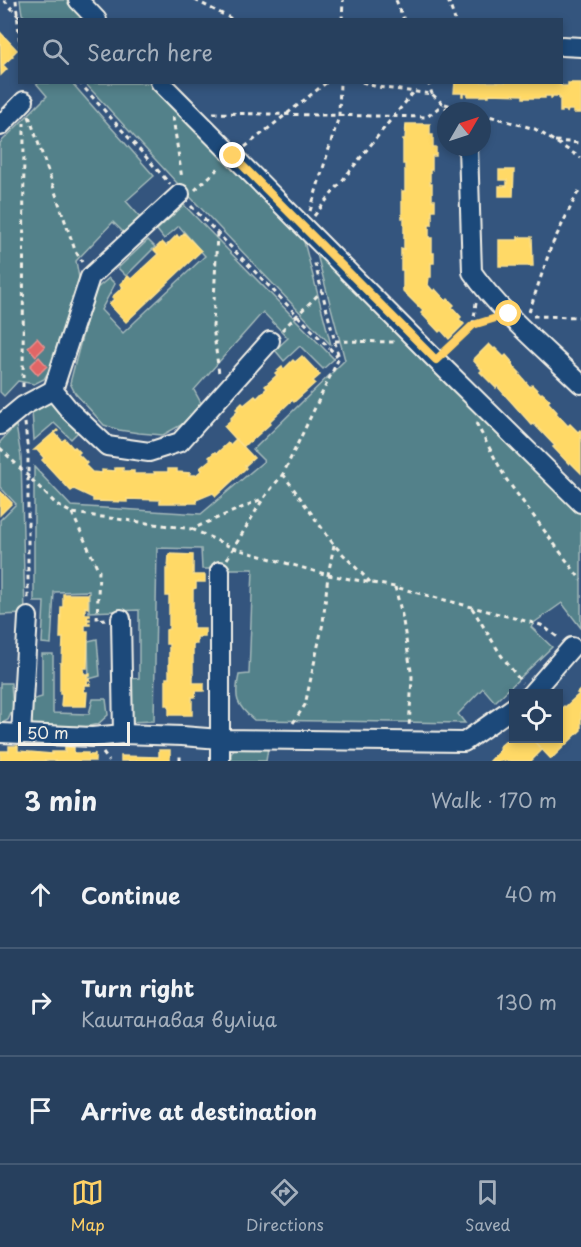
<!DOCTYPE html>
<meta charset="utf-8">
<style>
body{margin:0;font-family:"Playpen Sans",sans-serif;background:#2f4764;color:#f1f3f6}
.controls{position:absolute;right:18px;bottom:18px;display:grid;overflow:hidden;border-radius:0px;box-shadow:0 3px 9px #0003}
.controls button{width:54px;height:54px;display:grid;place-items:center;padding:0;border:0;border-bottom:2px solid #435973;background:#27405e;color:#f1f3f6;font:30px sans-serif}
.compass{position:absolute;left:437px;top:102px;width:54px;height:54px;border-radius:50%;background:#27405e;box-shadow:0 3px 9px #0003;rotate:51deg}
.scale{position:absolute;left:18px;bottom:15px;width:112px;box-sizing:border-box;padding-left:6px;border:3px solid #f4f1e8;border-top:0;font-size:16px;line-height:21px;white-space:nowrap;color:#f4f1e8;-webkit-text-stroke:4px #1f4a7a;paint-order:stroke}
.stop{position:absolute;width:18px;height:18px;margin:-14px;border:4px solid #ffd166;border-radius:50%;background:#fff}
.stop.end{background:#ffd166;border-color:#fff;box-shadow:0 2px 6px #0008}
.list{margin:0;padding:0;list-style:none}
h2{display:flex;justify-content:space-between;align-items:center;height:78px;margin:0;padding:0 24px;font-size:26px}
h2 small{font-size:20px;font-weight:400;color:#a4afbc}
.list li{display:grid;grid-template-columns:39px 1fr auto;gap:18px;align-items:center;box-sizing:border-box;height:108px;padding:0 24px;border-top:2px solid #435973}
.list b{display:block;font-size:22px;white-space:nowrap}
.list p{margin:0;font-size:20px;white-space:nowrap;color:#a4afbc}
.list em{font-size:20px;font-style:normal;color:#a4afbc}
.icon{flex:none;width:33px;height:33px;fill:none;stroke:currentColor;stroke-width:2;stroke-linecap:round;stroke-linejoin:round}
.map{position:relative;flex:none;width:581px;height:761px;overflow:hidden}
.search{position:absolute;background:#27405e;box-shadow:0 3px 9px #0003;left:18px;right:18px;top:18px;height:66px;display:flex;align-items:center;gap:15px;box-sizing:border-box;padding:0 21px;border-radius:0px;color:#a4afbc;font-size:22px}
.sheet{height:402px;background:#27405e}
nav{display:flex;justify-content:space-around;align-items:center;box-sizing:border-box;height:84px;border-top:2px solid #435973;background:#27405e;font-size:16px;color:#a4afbc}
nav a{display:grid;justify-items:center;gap:3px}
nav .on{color:#ffd166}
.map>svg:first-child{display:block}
</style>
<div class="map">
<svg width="581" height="761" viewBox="0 0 581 761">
<rect width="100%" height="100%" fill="#34557e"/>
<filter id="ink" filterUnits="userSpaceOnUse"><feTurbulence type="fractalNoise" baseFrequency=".0167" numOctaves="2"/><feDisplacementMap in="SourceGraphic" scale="12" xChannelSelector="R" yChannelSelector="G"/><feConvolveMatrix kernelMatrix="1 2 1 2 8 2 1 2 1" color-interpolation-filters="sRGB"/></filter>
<g filter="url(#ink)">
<g fill="#53818a" stroke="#a4b9b9" stroke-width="1.5">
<polygon points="20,0 66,0 86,19 27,19 22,14"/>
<polygon points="36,83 72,83 154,176 126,201 141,218 125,234 113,222 76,261 80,283 52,366 44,379 34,384 18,381 4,396 0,392 0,143 47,96"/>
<polygon points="85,83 149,83 302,234 331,345 177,183"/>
<polygon points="184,205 334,359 323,369 300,346 284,361 275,350 288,338 263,312 194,390 201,403 192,414 181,425 163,435 139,433 119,430 104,425 75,393 70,383 84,329 96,289 109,278 115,284 101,310 123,333 205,256 179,226 164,239 157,230"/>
<polygon points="148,240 155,247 126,276 118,268"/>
<path d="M315,247L581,508V628L562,603L535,622L531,627L552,647L495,702L483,688L458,714L465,723L254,720C236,705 234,698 239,675L249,674L253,569H202L201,549L157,548L154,721L128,722L127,679L139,678V610L89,612V591L54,592L51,644L42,643L44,602H34V467L71,506L201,514L264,461L253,450L345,360Z"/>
<polygon points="51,403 59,409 79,431 71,439 54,423 34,440 32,411 40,405"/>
<polygon points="16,425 21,457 25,614 0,615 0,520 16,504 0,487 0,442"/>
<polygon points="97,639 100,676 89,679 88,641"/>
<polygon points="42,654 53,654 53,713 89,714 93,699 106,699 108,715 98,724 85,727 29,727 28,701 42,697"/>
<polygon points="0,683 11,683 13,709 8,720 0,724"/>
<polygon points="242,748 268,748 266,761 231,761 231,754 234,749"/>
</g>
<g fill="#ffd966" stroke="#fce08d" stroke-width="1.5">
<polygon points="0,32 17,50 12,55 13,56 3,65 7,69 1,75"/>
<polygon points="455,82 560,82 561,86 568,86 568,83 581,83 581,113 573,113 573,110 568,110 567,113 567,111 562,110 562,112 560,112 560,98 559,98 559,96 552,96 552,98 551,98 551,96 545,96 545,98 523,98 523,95 489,94 489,96 468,96 468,94 463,93 463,96 462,96 462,93 454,93"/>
<polygon points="406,124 430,124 430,135 433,135 433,147 436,147 436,156 432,156 432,170 430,170 430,184 432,184 432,200 435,200 435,210 432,210 432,225 429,225 429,238 432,238 432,253 434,253 434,263 431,263 431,277 429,277 428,285 433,291 435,289 446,301 448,299 454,305 452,307 461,317 459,319 464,324 449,339 441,330 439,332 421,313 423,311 403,291 403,270 401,270 401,248 404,249 404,218 402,218 402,191 405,191 405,164 403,164 403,139 405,139"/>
<polygon points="499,170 514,170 513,196 499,196 499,186 507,186 507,180 499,180"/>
<polygon points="184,233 201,251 126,322 109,304 114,299 112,297 123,287 120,284 128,276 131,279 158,254 154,250 162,242 166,246 177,235 179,238"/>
<polygon points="518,237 532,237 533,266 499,266 499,240 518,240"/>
<polygon points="489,344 494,349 495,348 504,357 506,355 513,363 511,364 520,373 519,374 530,387 532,385 541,394 542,393 550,400 548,402 557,412 556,413 568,426 570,424 578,432 580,430 581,431 581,473 570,462 569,464 553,447 555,446 534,424 532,425 497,386 496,388 480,372 482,370 473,360"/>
<polygon points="302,356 320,375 313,381 315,383 294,402 292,400 270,421 271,423 250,442 249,441 243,447 224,426 231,420 230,419 238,411 236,409 242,403 244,405 255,396 257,398 267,388 265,386 277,375 275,373 282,367 284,369 293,360 295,362"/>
<polygon points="57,430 58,431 55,433 62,441 65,439 73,448 75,447 80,452 78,454 87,463 85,465 92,472 102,473 102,470 115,471 115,468 123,468 123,471 134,471 134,474 155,474 154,472 168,472 168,469 177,469 177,472 190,473 189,475 196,475 202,470 200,468 211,459 209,457 215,452 217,453 228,443 230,445 236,439 254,458 245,466 246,468 216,496 213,493 196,500 197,503 160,503 160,500 127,499 127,502 93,501 93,498 74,489 71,491 42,460 44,458 37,450 34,450"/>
<polygon points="0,491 12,503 0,515"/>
<polygon points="169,554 193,555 193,575 205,575 205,582 196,582 196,588 193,589 193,629 205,629 205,637 197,637 197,644 193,644 193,683 204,683 204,691 196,691 195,697 192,697 192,715 169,715 169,705 166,705 166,678 169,678 169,644 166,644 166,630 169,629 169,596 166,596 166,569 168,569"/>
<polygon points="63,594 88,594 88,608 85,607 85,614 90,614 90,616 88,616 87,619 90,619 90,620 88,620 87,623 90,623 90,625 85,625 85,631 88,631 87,668 84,668 84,674 90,674 90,676 87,676 87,679 90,679 90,681 87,681 87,684 90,684 90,685 84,685 84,692 87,692 86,706 61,706 62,694 60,694 60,663 62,663 63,638 60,638 61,607 63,607"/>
<polygon points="581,689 581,730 551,759 532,739 558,738 558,711 564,706 565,707 578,695 579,694 577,693"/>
<polygon points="513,736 514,738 531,738 542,750 531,761 490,761 501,749 499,747 506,741 507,742"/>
<polygon points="9,746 18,746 18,751 52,754 52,752 65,752 65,747 74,747 74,753 88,753 88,755 94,755 95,753 95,761 0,761 0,751 9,751"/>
<polygon points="159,750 170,750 170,761 121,761 121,756 159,757"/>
</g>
<g fill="#e06666" stroke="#e6908d" stroke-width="1.5">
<polygon points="37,338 45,347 36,356 28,347"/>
<polygon points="39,357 47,366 38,375 30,366"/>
</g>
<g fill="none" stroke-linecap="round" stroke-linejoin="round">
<defs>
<g id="minor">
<polyline points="78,0 97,20"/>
<polyline points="562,46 581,47"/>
<polyline points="160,82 436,360 581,503"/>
<polyline points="0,126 24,101"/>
<path d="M468,147L472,272C500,312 545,349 581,384"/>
<polyline points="53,390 90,277 180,194"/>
<polyline points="0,425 23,406 53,390 71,412 107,446 149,452 180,442 270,341"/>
<polyline points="121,619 123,734"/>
<polyline points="531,694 572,647"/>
<polyline points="0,733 92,737 123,734 182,736 220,739 464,742 514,707"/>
<polyline points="21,734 28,617"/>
<polyline points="220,761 220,571"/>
</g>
</defs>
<use href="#minor" stroke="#f4f1e8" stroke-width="22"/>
<g stroke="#f4f1e8" stroke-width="3" stroke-dasharray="4.5 4.5" stroke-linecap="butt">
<polyline points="4,0 22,20"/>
<polyline points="16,0 20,46"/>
<polyline points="195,0 234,20"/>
<polyline points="396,0 404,20"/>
<polyline points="448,0 455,20"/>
<polyline points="342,20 343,0"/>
<polyline points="79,82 170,184"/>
<polyline points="362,82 377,87 432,94 443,104 448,111"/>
<polyline points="428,82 432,94"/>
<polyline points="445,104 470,111"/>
<polyline points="213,113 427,117 443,104"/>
<polyline points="482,114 535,129 581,158"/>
<polyline points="29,116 75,250 82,262"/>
<polyline points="173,117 182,179"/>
<polyline points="555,141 581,143"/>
<polyline points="245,147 327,82"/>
<polyline points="195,190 221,166"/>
<polyline points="191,206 337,356"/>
<polyline points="310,211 339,116 340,82"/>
<polyline points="314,216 393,117 414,92"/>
<polyline points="217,233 213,326 219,374"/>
<polyline points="529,312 551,247 577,194 581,190"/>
<polyline points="533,316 581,317"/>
<polyline points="473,325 476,303"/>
<polyline points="282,330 322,291"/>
<polyline points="335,341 396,342"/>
<polyline points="448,348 473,325 491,319"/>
<polyline points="23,387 24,123"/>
<polyline points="25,423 28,454 28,602"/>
<polyline points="476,423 506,479 581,580"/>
<polyline points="0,448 57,505 72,513 192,529 262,499"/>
<polyline points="283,474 334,545 370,582"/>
<polyline points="72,513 99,571 97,620 106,619"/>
<polyline points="192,529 233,548 328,575 395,587 541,625 559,638"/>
<polyline points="227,559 263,499 283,474 339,358 314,260"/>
<polyline points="395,587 402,615 412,677 409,728"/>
<polyline points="472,608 501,655 522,683"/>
<polyline points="293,723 305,705 323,623 328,575 334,545"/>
<polyline points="103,753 109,761"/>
<polyline points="180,761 180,752"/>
</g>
<use href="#minor" stroke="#1f4a7a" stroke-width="18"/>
</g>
</g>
<g fill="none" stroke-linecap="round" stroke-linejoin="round" filter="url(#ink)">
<polyline stroke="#ffd166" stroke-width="8" points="233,156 436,360 473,325 509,314"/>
</g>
</svg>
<div class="controls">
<button><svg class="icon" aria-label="locate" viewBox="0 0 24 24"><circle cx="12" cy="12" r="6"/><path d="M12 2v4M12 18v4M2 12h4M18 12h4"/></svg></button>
</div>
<svg class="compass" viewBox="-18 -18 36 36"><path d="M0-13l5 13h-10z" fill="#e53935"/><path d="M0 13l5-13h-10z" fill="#a4afbc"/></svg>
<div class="scale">50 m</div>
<div class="stop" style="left:509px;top:314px"></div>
<div class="stop end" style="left:233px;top:156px"></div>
<div class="search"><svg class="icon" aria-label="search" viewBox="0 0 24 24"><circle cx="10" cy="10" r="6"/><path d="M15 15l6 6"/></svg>Search here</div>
</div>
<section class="sheet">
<h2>3 min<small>Walk · 170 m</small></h2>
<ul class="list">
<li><svg class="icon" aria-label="ahead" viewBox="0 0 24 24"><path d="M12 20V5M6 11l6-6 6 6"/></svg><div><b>Continue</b></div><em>40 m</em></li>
<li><svg class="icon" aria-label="right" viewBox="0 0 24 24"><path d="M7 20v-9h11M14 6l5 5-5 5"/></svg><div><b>Turn right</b><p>Каштанавая вуліца</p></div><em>130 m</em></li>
<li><svg class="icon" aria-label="arrive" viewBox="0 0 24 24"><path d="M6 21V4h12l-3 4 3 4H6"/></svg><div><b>Arrive at destination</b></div></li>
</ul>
</section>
<nav>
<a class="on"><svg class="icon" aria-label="map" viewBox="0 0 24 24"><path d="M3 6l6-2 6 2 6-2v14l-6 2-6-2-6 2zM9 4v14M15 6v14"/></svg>Map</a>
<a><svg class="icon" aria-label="directions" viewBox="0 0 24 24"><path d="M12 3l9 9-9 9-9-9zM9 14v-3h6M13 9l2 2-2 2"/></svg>Directions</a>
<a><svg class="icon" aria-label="saved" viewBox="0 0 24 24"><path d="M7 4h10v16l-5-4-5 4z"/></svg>Saved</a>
</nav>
